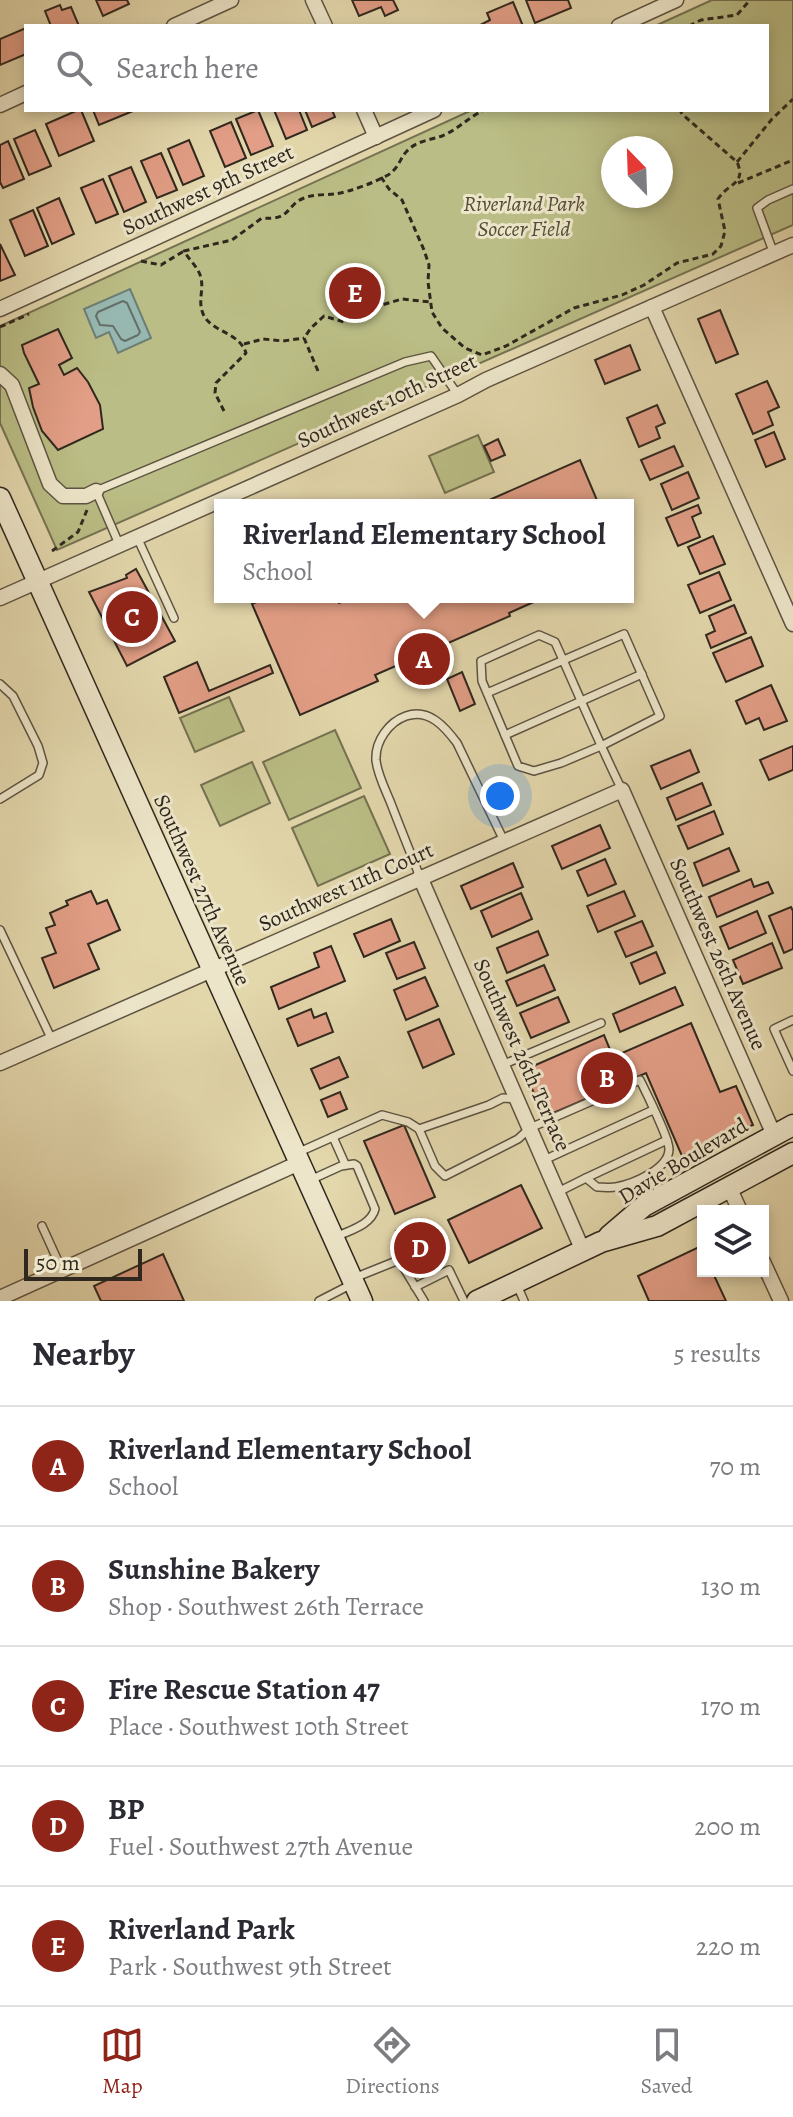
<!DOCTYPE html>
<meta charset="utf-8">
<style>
body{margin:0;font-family:Alegreya,serif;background:#f2f2f3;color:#2b2b33}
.controls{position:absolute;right:24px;bottom:24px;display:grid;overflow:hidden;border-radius:0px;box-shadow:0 4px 12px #0003}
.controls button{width:72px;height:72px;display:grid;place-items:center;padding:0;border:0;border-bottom:2px solid #e1e1e2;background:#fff;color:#2b2b33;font:40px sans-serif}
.compass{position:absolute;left:601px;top:136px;width:72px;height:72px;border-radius:50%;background:#fff;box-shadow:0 4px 12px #0003;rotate:337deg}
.scale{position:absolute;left:24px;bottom:20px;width:118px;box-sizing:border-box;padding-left:8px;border:4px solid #30281e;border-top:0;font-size:22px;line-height:28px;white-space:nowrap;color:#30281e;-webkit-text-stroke:6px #ede5c9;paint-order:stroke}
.you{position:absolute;left:500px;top:796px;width:28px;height:28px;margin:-20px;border:6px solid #fff;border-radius:50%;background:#1a73e8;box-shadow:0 0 0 12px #1a73e833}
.badge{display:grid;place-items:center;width:52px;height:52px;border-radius:50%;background:#8f2418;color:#fff;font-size:26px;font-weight:700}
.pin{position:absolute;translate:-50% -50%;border:4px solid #fff;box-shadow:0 2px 8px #0006}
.popup{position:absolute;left:214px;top:499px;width:420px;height:104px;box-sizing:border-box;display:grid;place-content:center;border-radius:0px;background:#fff;filter:drop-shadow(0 2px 6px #0005);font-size:26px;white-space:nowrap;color:#7c7c81}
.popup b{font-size:30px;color:#2b2b33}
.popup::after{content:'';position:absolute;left:50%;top:100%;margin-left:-16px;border:16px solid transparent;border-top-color:#fff}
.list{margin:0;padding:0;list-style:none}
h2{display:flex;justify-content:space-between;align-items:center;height:104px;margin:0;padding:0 32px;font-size:34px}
h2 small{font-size:26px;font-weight:400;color:#7c7c81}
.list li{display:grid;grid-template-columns:52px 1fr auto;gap:24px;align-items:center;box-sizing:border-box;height:120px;padding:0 32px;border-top:2px solid #e1e1e2}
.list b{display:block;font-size:30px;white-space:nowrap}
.list p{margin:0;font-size:26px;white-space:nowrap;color:#7c7c81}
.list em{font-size:26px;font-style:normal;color:#7c7c81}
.icon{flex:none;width:44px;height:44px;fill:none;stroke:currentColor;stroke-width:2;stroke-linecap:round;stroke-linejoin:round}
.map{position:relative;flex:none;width:793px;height:1301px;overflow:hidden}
.search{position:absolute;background:#fff;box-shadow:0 4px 12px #0003;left:24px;right:24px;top:24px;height:88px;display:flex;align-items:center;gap:20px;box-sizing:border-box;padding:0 28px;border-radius:0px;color:#7c7c81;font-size:30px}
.sheet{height:704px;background:#fff}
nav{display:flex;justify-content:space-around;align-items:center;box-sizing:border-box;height:112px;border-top:2px solid #e1e1e2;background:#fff;font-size:22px;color:#7c7c81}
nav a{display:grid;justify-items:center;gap:4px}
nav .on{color:#8f2418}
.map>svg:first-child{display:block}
</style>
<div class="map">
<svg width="793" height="1301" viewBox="0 0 793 1301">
<rect width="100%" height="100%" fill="#e3d7ac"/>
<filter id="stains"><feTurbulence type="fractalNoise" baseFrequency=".0025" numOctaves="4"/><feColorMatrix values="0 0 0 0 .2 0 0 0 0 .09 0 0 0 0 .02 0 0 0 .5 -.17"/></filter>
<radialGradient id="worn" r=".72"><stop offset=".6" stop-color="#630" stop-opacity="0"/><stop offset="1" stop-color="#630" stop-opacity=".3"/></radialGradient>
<g fill="#babd85" stroke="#757252" stroke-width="2" fill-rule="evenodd">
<path d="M712,0H793V225L57,550L0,423V326L472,110H767V26H655ZM613,148H661V196H613Z"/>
<polygon points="478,435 494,472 445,493 429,456"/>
<polygon points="229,697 244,731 195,752 180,718"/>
<polygon points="335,730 361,788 289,820 263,762"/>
<polygon points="252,762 270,803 220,826 201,785"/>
<polygon points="364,796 390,854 318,886 292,828"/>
</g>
<polygon fill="#97b8b1" stroke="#6e7e76" stroke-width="2" points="130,289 151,338 118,353 109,332 96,338 84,309"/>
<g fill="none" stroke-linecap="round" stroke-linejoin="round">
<polygon stroke="#647068" stroke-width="2" points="123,301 127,303 140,332 138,335 125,341 121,339 113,326 100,325 96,316 98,312"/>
</g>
<g fill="#e29e86" stroke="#30281e" stroke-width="2">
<polygon points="96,0 127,0 129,4 103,16"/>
<polygon points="352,0 393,0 398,10 385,16 381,7 359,16"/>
<polygon points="526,0 568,0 571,8 535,23"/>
<polygon points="513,2 523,26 480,26 480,25 490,20 487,13"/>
<polygon points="60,5 62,10 71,7 79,26 51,26 45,11"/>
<polygon points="26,28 26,54 0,65 0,39"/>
<polygon points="78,110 81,110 94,141 59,156 46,124"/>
<polygon points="93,110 133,110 133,111 99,125"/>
<polygon points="258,110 273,146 251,155 236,119"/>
<polygon points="274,110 299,110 307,130 286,139"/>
<polygon points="305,110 332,110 335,117 312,127"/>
<polygon points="231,122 246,158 225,167 210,131"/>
<polygon points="35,130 51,166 29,175 14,139"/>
<polygon points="189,140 204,176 183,185 168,149"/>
<polygon points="8,141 24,179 3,188 0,182 0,145"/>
<polygon points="161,153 177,190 157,198 141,161"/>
<polygon points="131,167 146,202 124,212 109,176"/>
<polygon points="103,179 118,214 96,223 81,188"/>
<polygon points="59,198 74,234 52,244 37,208"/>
<polygon points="33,210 48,246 25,256 10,220"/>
<polygon points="0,244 15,275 0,281"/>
<polygon points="720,310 738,354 716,363 698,319"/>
<polygon points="58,329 72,358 59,365 64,375 77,368 88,382 100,405 103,429 58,450 42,431 33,407 29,388 39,384 24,353 22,345"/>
<polygon points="630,345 640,370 605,384 595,360"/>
<polygon points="767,381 779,407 768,412 773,425 753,434 736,394"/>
<polygon points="657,405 665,423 656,427 660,438 639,447 627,418"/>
<polygon points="774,432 785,459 766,467 755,440"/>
<polygon points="498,439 505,455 491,461 484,446"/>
<polygon points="674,446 683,466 650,480 641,460"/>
<polygon points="580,460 599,505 478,505"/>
<polygon points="688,472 699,498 672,510 661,484"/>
<polygon points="698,505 701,513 692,517 700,537 678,546 666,518"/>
<polygon points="713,536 725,564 700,574 688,547"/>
<polygon points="136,569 175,641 127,666 89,592 127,578 126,575"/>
<polygon points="719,572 731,600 700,613 688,585"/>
<polygon points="268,597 337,597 339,603 354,597 545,597 509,613 510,616 375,675 378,681 300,715 252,604"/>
<polygon points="734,605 746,633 711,648 706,635 715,631 709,616"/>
<polygon points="751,637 763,666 726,682 713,653"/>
<polygon points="197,662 209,691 270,665 273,673 179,713 164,677"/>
<polygon points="462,672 475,704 460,711 447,679"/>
<polygon points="771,685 787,721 764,730 759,718 746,724 736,701"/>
<polygon points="793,746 793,770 769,780 760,760"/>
<polygon points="690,750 699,772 661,789 651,766"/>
<polygon points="702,783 711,805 676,820 667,798"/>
<polygon points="714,811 723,834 688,849 678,826"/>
<polygon points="600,825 610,848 562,869 552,846"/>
<polygon points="729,848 739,871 703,886 694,863"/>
<polygon points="605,859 616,884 588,896 577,871"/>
<polygon points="513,863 523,887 471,909 461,886"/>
<polygon points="751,879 754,887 768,882 773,893 717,917 709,897"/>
<polygon points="91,891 97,904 107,900 120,930 88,944 99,969 54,988 42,958 56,953 46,928 55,925 50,913 68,905 66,901"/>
<polygon points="624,891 635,916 598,932 587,906"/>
<polygon points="521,893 532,919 492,937 481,911"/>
<polygon points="791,907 793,911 793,949 784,953 769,916"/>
<polygon points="757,911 766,933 729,949 720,927"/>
<polygon points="391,919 400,941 364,957 354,934"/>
<polygon points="642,921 653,946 626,957 615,932"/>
<polygon points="538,931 548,955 507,973 497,948"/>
<polygon points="414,942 425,968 397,979 386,953"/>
<polygon points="772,943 782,968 743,984 733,960"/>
<polygon points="331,946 345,981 279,1009 271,987 319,967 314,953"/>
<polygon points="656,952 665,973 640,984 631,963"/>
<polygon points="544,965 555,990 517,1006 506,981"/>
<polygon points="425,977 438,1006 406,1020 394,990"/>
<polygon points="675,987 683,1005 620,1032 613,1014"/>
<polygon points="558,997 569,1022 531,1038 520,1013"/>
<polygon points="311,1009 314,1018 326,1013 333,1032 298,1046 287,1019"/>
<polygon points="439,1019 454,1054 423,1068 408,1032"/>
<polygon points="691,1023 720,1092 736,1086 753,1125 682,1156 646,1073 544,1117 524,1070 604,1035 613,1057"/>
<polygon points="339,1057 348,1077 320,1089 311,1069"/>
<polygon points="340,1092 347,1109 328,1117 321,1100"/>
<polygon points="404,1125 435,1197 395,1214 364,1141"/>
<polygon points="521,1185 542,1228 469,1263 448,1220"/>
<polygon points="421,1219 443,1265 418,1277 396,1231"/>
<polygon points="701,1246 703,1251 703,1271 712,1271 726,1301 649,1301 638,1276"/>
<polygon points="163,1254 184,1301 101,1301 94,1286"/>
</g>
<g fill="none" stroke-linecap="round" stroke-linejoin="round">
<defs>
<g id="lane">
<polyline points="774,254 757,208 768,200 793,189"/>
<polyline points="137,537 174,618"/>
<polyline points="119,544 96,491 405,362 431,356 458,395"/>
<polyline points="0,684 13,696 38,746 43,763 39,775 0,799"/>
<path d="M487,693L624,634L660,716L601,746L561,763L534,771L518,766L482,681L481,661L539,635L555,642C577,691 598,741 622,790"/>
<polyline points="505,735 642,674"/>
<path d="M420,877C410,852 400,827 390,801C385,789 377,773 376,760C375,741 389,722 406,716C429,708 445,727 457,743L504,841"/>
<polyline points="0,930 52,1040"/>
<polyline points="793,1020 774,1029 793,1071"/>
<polyline points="502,1065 601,1023"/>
<path d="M517,1099L503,1098L489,1105L419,1129L435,1166L445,1176L518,1139L530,1128L640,1080C646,1092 669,1139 669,1149C669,1169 633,1184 616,1187C610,1188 603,1187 597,1187L586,1178L558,1192"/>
<polyline points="333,1137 345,1164"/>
<polyline points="297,1153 382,1115 408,1122 419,1129"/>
<polyline points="544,1160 653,1110"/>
<polyline points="586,1178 667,1140"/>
<path d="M308,1181L341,1166L354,1164L357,1166L375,1209C371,1225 350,1230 336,1237"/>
<polyline points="42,1226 62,1270"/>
<polyline points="354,1278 399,1260 424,1301"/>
<polyline points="517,1285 524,1301"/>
<polyline points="415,1287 449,1270 464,1301"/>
<polyline points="319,1301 352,1284"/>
</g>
<g id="street">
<polyline points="313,0 325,26"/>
<polyline points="174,26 231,0"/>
<polyline points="619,26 676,0"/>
<polyline points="0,105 26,93"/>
<polyline points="364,110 376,137"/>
<polyline points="652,307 793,624"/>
<polyline points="0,309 434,110"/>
<polyline points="0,374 12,385 50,484 63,496 86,496 96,491"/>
<polyline points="0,598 458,395 486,380 793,245"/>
<polyline points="420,877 583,1251"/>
<polyline points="0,1063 622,790 774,1135"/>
<polyline points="729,1187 740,1211"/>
<polyline points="763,1262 781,1301"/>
<polyline points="0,1298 299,1163"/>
</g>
<g id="secondary">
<polyline points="0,498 362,1301"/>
<polyline points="609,1236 644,1206 793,1125"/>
<polyline points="477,1301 601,1242 657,1226 793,1153"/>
</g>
</defs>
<use href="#lane" stroke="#5d5442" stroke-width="10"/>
<use href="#street" stroke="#5d5442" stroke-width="17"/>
<use href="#secondary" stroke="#30281e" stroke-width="23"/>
<g stroke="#30281e" stroke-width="3" stroke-dasharray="6 4" stroke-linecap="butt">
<polyline points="689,26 701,20 737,15 750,0"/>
<polyline points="737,162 772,119 793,99"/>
<path d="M381,177L389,189L402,200L424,250L429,265L428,282L432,312L442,328L465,348L482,355L506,346L574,308L622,295L644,285L677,263L713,254L721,246L725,231L718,199C728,183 747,184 737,162L682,114L680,110"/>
<polyline points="738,183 793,160"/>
<polyline points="141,261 161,265 184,251"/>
<polyline points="0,327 29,314"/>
<polyline points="244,344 263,339 283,341 304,338"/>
<polyline points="318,371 304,338 311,328 324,316 344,322 375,307 402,299 430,302"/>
<path d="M224,411L215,393L216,383L246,353C239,332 214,333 204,316C197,302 204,291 201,278C199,268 189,260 184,251L232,240L262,218C291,221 286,205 304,198C314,194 325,195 335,194C349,192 376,182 388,175C399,168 400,158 407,151C416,141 430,140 442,136C457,130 469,117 484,110"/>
<polyline points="52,551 78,532 87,510"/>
</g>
<use href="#lane" stroke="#ede5c9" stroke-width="7"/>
<use href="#street" stroke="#ede5c9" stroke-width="14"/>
<use href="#secondary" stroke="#ede5c9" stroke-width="20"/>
</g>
<g text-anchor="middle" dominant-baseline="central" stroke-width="6" stroke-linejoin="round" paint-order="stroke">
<g font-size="22" fill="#30281e" stroke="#ede5c9">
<text transform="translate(208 190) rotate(-25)">Southwest 9th Street</text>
<text transform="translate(387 401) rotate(-25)">Southwest 10th Street</text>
<text transform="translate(346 887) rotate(-24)">Southwest 11th Court</text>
<text transform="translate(202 890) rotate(66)">Southwest 27th Avenue</text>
<text transform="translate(718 954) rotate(66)">Southwest 26th Avenue</text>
<text transform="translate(522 1055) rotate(66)">Southwest 26th Terrace</text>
<text transform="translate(683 1161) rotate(-31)">Davie Boulevard</text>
</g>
<g font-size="22" font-style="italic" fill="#524d38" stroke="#ede5c9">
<text x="524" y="204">Riverland Park<tspan x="524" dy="25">Soccer Field</tspan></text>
</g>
</g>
<rect width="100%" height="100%" filter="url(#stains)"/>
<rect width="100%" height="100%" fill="url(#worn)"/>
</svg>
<div class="controls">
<button><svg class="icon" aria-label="layers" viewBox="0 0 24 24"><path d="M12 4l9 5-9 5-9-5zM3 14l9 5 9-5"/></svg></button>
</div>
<svg class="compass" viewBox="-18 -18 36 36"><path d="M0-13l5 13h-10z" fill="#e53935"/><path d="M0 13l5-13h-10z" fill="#7c7c81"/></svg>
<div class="scale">50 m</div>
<div class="you"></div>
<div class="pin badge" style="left:424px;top:659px">A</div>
<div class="popup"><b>Riverland Elementary School</b>School</div>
<div class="pin badge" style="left:607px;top:1078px">B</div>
<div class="pin badge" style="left:132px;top:617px">C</div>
<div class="pin badge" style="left:420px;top:1248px">D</div>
<div class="pin badge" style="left:355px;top:293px">E</div>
<div class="search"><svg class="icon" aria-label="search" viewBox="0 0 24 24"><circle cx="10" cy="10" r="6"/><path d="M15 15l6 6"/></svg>Search here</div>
</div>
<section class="sheet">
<h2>Nearby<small>5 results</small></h2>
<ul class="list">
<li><span class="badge">A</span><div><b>Riverland Elementary School</b><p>School</p></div><em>70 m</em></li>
<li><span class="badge">B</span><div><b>Sunshine Bakery</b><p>Shop · Southwest 26th Terrace</p></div><em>130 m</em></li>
<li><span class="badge">C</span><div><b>Fire Rescue Station 47</b><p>Place · Southwest 10th Street</p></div><em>170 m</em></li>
<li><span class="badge">D</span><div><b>BP</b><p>Fuel · Southwest 27th Avenue</p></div><em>200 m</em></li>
<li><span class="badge">E</span><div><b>Riverland Park</b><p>Park · Southwest 9th Street</p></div><em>220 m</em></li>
</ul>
</section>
<nav>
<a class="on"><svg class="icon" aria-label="map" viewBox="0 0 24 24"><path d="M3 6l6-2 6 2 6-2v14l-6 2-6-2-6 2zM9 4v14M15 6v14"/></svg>Map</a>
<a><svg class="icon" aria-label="directions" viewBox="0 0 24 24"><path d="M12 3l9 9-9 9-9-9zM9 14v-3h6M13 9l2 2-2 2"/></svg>Directions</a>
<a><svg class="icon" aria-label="saved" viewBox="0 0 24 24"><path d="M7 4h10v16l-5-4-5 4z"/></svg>Saved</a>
</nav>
